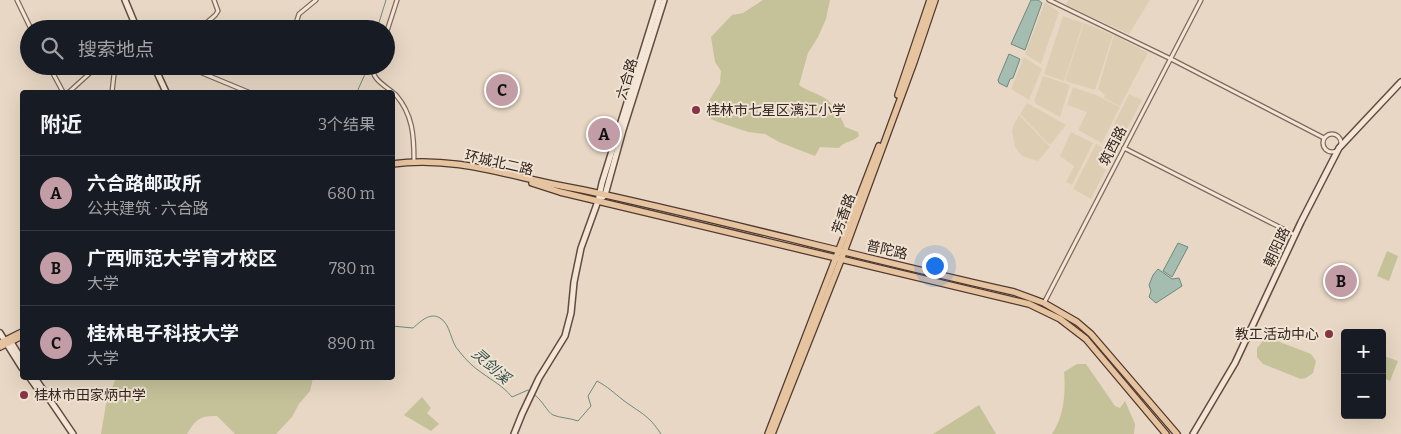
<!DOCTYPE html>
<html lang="zh">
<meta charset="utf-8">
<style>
body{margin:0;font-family:Bitter,"Noto Sans SC",serif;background:#242831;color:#f1f3f6}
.controls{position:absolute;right:15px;bottom:15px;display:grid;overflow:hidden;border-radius:5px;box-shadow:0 5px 20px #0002}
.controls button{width:45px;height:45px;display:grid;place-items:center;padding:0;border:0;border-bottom:1px solid #363941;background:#171b24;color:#f1f3f6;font:25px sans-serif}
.you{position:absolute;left:934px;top:265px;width:18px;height:18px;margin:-12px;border:4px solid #fff;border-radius:50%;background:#1a73e8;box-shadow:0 0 0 8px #1a73e833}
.badge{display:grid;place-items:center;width:32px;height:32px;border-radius:50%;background:#c29da6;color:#111;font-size:16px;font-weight:700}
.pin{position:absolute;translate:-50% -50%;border:2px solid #fff;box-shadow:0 1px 5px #0006}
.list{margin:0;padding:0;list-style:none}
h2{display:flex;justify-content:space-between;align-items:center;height:65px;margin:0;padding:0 20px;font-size:21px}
h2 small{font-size:16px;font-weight:400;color:#9ea1a6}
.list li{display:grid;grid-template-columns:32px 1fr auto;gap:15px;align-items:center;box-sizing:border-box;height:75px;padding:0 20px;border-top:1px solid #363941}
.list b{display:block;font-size:19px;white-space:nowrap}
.list p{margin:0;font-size:16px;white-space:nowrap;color:#9ea1a6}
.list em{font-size:16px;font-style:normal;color:#9ea1a6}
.icon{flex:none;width:28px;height:28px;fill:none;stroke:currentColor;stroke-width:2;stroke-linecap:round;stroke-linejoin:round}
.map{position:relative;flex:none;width:1401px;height:434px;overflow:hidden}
.search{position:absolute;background:#171b24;box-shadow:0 5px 20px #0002;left:20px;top:20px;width:375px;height:55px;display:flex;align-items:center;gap:12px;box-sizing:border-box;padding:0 18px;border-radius:28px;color:#9ea1a6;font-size:19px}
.panel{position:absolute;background:#171b24;box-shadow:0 5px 20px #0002;left:20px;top:90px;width:375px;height:290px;border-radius:5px}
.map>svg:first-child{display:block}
</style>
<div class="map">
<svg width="1401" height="434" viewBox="0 0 1401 434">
<rect width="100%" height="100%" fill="#e8d7c4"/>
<g fill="#ddceb3">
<polygon points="1068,0 1150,0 1129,34 1066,5"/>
<polygon points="1045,2 1059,12 1041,64 1025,54"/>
<polygon points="1063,16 1083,23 1064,81 1044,74"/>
<polygon points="1084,23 1113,35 1095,90 1065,81"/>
<polygon points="1114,35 1148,53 1120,106 1104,98 1105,95 1098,89"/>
<polygon points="1024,57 1042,69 1029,100 1011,89"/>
<polygon points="1043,76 1070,85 1060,117 1036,104 1034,101"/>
<polygon points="1073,87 1096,95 1120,107 1102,143 1078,130 1087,112 1067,105"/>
<polygon points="1129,94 1142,100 1116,150 1104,144"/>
<polygon points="1027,103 1066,125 1050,145 1020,114"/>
<polygon points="1019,115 1050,147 1038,161 1022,156 1015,147 1012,131 1013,126"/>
<polygon points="1071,132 1093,143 1072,185 1066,182 1074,166 1060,156"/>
<polygon points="1096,144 1106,150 1098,165 1106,170 1091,199 1073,189"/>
</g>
<g fill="#c5c29a">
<path d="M763,0H830L826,19L818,37L808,53L799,85C806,90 813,92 821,96C833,102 840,114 845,127L858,132L859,136C853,142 844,141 839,148L820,147L815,156L779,142L765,134L748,132L718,122L711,119L706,113L707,104L720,83L721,71L715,62L711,37L732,15L743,13Z"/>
<polygon points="1387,251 1398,256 1389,281 1377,276"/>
<polygon points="1272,339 1311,354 1316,361 1313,373 1306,378 1301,379 1263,364 1257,357 1257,348 1263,341"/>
<polygon points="1384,356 1398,361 1390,381 1382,377 1382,360"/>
<path d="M1077,364H1086L1115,406L1120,408L1125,401L1135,424L1134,434H1052C1064,416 1066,393 1064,372Z"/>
<path d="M116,378H313L310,391L299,404L292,417L276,434H235L217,416C200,415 195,420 187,434H101L106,404Z"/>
<polygon points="422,397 431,408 427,413 439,424 431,431 404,415"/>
<polygon points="979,405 996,434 933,434"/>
</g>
<g fill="#a5bcb1" stroke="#6e897d">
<polygon points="1031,0 1038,0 1042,3 1025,50 1011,44"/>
<polygon points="1009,54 1020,59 1013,78 1010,79 1007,87 999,83 998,80"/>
<polygon points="1178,243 1188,247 1172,277 1163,271"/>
<polygon points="1158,269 1172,279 1179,278 1182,286 1156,303 1149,297 1151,291 1149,285 1153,275"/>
</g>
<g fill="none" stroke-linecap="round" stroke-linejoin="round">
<g stroke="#6e897d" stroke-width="1">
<polyline points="377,29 386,0"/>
<polyline points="357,92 365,74 364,66"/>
<path d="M392,326L413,328C421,321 430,312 440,318C451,324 450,342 459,351C465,359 473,367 482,373C493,381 503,386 512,397L528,390L530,391"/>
<path d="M533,394C542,399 547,412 553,415C560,418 570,418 578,421L591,406L588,396L597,381C608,387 613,392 623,400C640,413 648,414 661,434"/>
</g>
<defs>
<g id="street">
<polyline points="17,0 31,29"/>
<polyline points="1049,0 1171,59 1324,138"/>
<path d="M203,29C208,17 214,20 218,11L214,0"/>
<polyline points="294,29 299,14 316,0"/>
<polyline points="386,34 397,0"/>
<polyline points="49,66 63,92"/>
<path d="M374,66C369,79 388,87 396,95C413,115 414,136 414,161"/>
<polyline points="188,71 195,70 248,92"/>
<polyline points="69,92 91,72"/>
<polyline points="112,92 115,66"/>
<circle cx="1332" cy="143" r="9"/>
<polyline points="1124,148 1295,235"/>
<polyline points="1044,303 1201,0"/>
</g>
<g id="secondary">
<polyline points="125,0 137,29"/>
<polyline points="154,66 166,92"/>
<polyline points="603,197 605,195 623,130 664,0"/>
<polyline points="0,333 22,368"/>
<polyline points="8,341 11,342 22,360"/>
<polyline points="30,378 44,398"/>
<polyline points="35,378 73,434"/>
<polyline points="514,434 522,414 539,378 565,336 571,313 574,282 581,248 598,201 602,183 659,0"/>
<polyline points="1193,434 1235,363 1301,222 1339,148 1401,82"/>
</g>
<g id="primary">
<polyline points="898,95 930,0"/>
<path d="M392,164C442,157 487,169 534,180C550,184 567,187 583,190C727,221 870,260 1014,292L1044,303L1077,322L1091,334L1177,434"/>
<polyline points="532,183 560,192 1029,304 1060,319 1086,339 1166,434"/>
<polyline points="0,343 22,332"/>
<polyline points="0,347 22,336"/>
<polyline points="768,434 879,146"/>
<polyline points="772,434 841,260 914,62 935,0"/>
</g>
</defs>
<use href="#street" stroke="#80695d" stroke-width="5.5"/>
<use href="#secondary" stroke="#624b40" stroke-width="8"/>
<use href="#primary" stroke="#4f3931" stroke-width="8"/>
<use href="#street" stroke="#f4e6d6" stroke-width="3"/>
<use href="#secondary" stroke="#f4e6d6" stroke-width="5"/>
<use href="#primary" stroke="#e7c4a0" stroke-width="5.5"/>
</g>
<g fill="#883444" stroke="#f0e3d3" stroke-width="2">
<circle cx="696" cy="110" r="5"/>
<circle cx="1329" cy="334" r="5"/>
<circle cx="24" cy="395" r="5"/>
</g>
<g text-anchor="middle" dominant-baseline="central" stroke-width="4" stroke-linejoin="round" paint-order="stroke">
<g font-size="14" fill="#32251f" stroke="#f0e3d3">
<text transform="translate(627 79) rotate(-73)">六合路</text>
<text transform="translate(1113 146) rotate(-63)">筑西路</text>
<text transform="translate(499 163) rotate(13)">环城北二路</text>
<text transform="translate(844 214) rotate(-70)">芳香路</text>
<text transform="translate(1277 247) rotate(-65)">朝阳路</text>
<text transform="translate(887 250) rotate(13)">普陀路</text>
</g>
<g font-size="14" fill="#32251f" stroke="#f0e3d3" text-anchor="start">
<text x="706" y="110">桂林市七星区漓江小学</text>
<text x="1319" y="334" text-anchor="end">教工活动中心</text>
<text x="34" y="395">桂林市田家炳中学</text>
</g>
<g font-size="15" font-style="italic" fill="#305048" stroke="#f0e3d3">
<text transform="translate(491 366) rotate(41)">灵剑溪</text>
</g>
</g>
</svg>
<div class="controls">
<button>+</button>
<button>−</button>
</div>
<div class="you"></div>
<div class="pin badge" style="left:604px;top:134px">A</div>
<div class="pin badge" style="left:1341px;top:281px">B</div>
<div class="pin badge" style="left:502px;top:90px">C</div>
<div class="search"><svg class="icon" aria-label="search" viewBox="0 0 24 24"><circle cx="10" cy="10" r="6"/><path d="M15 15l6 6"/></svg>搜索地点</div>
<section class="panel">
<h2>附近<small>3个结果</small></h2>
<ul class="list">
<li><span class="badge">A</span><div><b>六合路邮政所</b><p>公共建筑 · 六合路</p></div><em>680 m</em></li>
<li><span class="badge">B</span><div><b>广西师范大学育才校区</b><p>大学</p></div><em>780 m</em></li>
<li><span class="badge">C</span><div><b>桂林电子科技大学</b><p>大学</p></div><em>890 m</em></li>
</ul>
</section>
</div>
